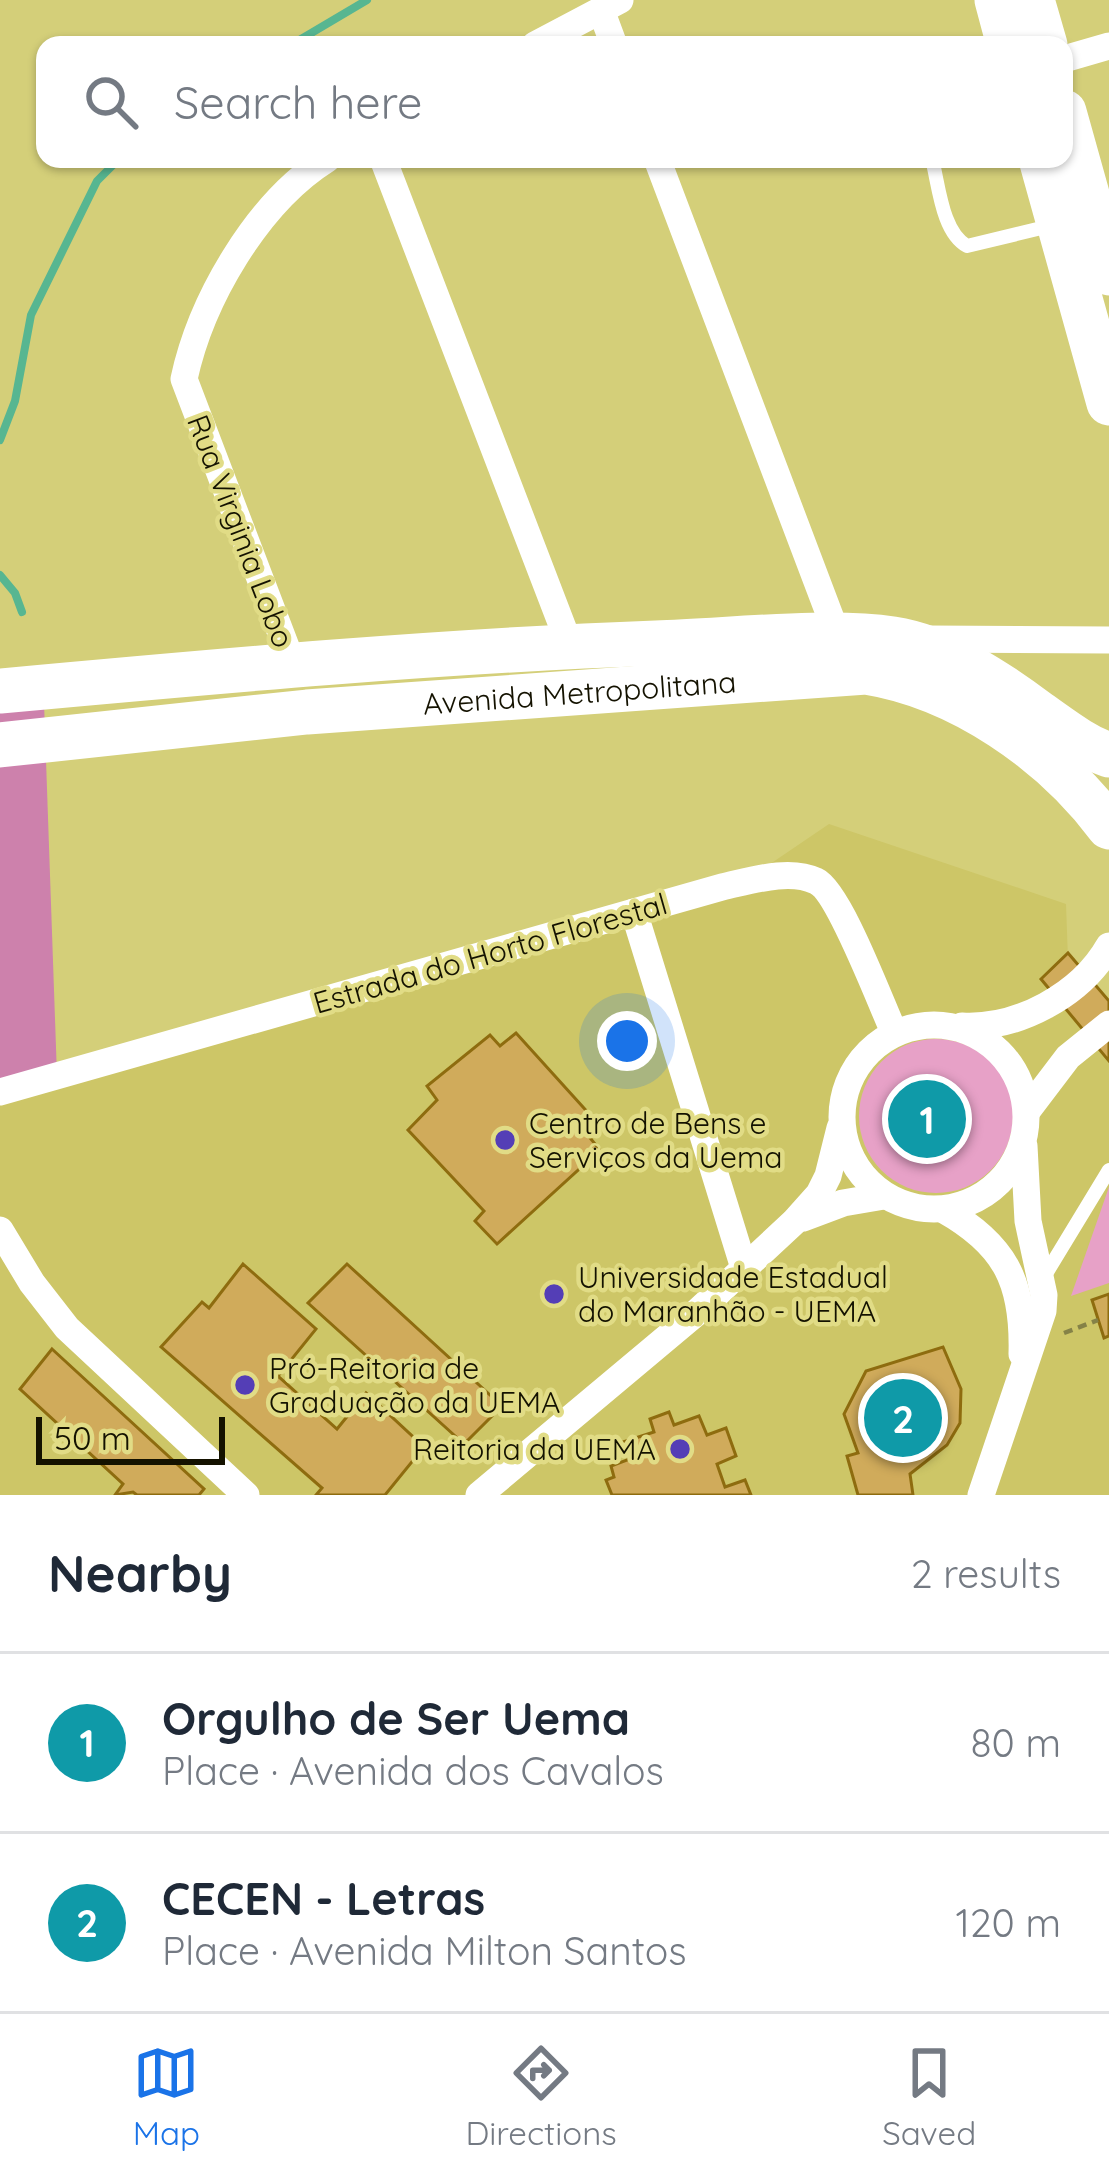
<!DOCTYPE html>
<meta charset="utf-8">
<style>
body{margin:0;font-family:Quicksand,sans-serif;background:#f6f6f7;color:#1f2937}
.scale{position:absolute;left:36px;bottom:30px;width:189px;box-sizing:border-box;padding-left:12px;border:6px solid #141200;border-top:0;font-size:33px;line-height:42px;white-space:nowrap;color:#141200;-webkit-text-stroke:9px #e1dc86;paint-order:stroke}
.you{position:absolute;left:627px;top:1041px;width:42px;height:42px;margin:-30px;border:9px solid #fff;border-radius:50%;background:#1a73e8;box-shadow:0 0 0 18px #1a73e833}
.badge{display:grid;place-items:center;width:78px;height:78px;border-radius:50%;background:#1a73e8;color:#fff;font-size:39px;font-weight:700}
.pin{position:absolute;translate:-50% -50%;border:6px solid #fff;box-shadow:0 3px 12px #0006}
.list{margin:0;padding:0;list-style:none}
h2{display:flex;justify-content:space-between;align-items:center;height:156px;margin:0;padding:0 48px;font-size:51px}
h2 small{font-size:39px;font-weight:400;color:#747a83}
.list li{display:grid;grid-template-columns:78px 1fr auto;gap:36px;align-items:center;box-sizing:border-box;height:180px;padding:0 48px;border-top:3px solid #e0e1e3}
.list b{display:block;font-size:45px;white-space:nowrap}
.list p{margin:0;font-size:39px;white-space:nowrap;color:#747a83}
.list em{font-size:39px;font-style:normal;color:#747a83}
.icon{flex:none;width:66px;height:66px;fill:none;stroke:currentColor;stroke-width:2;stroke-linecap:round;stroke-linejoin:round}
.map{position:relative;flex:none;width:1109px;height:1495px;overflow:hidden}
.search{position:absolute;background:#fff;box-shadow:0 3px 9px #0004;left:36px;right:36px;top:36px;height:132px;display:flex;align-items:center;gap:30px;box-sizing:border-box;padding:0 42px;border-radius:24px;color:#747a83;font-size:45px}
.sheet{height:516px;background:#fff}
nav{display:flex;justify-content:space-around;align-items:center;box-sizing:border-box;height:168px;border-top:3px solid #e0e1e3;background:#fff;font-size:33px;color:#747a83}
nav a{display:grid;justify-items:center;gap:6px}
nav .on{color:#1a73e8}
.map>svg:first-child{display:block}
</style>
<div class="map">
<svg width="1109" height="1495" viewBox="0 0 1109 1495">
<rect width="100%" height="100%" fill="#d4cf79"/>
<polygon fill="#cdc667" points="829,824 1066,904 1068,960 1109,1002 1109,1495 0,1495 0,1094 742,883"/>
<g fill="#e7a1c7">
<circle cx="936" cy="1116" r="77"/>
<polygon points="1109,1187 1109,1283 1071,1296"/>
</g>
<polygon fill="#cd81ac" points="43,674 57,1076 0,1091 0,684"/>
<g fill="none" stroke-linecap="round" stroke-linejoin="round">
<g stroke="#57b691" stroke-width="8">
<polyline points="291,45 367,0"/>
<polyline points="0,440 15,401 31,315 97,181 119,159"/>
<polyline points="0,575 15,593 22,612"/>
</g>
</g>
<g fill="#d0ab5b" stroke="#8e6c0f" stroke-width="3">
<polygon points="1068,953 1109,1001 1109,1061 1041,979"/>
<polygon points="516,1033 592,1117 582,1128 600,1150 497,1244 475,1221 484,1211 408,1130 437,1100 427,1086 490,1035 500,1046"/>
<polygon points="243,1264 316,1329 278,1376 337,1429 366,1393 424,1447 385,1495 316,1495 322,1488 161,1347 202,1302 209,1308"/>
<polygon points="347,1264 502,1406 464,1444 308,1303"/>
<polygon points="1109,1294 1109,1336 1104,1338 1092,1300"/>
<polygon points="943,1347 961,1389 960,1423 947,1445 910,1474 913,1495 858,1495 847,1456 858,1453 844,1414 866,1371"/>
<polygon points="52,1349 204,1489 199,1495 137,1495 133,1492 115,1495 123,1484 20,1389"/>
<polygon points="669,1412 674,1425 699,1416 707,1435 726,1428 736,1456 717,1464 725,1487 745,1480 751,1495 612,1495 606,1480 614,1477 611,1466 630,1459 623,1442 654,1432 650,1419"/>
</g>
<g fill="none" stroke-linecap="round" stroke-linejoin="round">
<polyline stroke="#858247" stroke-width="4.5" stroke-dasharray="9 6" stroke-linecap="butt" points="1064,1333 1098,1320"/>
<g stroke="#fff" stroke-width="14">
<path d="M932,159C939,186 942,232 967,246L1054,225"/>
<polyline points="1044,1277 1109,1170"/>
</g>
<g stroke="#fff" stroke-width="27">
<polyline points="601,10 614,45"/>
<polyline points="535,45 620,0"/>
<polyline points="1064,59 1109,46"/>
<polyline points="383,159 570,646"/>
<polyline points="657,159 838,637"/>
<polyline points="927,639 1109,640"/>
<path d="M293,665L184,379C201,300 257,203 327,159"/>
<polyline points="634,912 744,1268"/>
<circle cx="934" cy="1117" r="92"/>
<path d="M962,1026C1018,1029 1081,995 1109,946"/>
<path d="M0,1092L722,887C750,881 789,868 816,881C839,891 881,1004 894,1032"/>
<polyline points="1027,1111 1068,1057 1109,1024"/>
<path d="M944,1210C1006,1245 1024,1283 1022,1354"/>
<polyline points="803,1218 843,1203 884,1196"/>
<polyline points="0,1230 32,1283 67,1328 246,1495"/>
<polyline points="479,1495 695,1314 794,1222 819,1194 828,1176 840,1128"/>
<polyline points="981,1495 1043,1311 1044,1295 1028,1221 1024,1146"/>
</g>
<g stroke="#fff" stroke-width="45">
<polyline points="997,0 1009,45"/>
<polyline points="1032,0 1045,45"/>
<polyline points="1064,112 1109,273"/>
<polyline points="1041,159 1109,403"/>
<path d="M0,691C218,671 437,651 656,643C727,641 825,629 893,639C945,647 998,682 1039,713C1062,729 1083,746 1109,755"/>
<path id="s1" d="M0,745L307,712L866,672C960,687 1052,751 1109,827"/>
</g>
</g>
<g fill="#543eb6" stroke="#e1dc86" stroke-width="4.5">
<circle cx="505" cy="1140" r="12"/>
<circle cx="554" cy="1294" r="12"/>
<circle cx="245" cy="1385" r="12"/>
<circle cx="680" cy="1449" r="12"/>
</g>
<g text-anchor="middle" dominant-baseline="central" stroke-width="9" stroke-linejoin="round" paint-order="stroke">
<g font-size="30" fill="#141200" stroke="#e1dc86">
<text transform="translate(241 531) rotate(69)">Rua Virginia Lobo</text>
<text stroke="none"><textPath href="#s1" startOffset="582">Avenida Metropolitana</textPath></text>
<text transform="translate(490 953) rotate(-16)">Estrada do Horto Florestal</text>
</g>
<g font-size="30" fill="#141200" stroke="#e1dc86" text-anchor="start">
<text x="529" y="1123">Centro de Bens e<tspan x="529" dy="34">Serviços da Uema</tspan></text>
<text x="578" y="1277">Universidade Estadual<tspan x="578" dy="34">do Maranhão - UEMA</tspan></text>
<text x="269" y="1368">Pró-Reitoria de<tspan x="269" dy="34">Graduação da UEMA</tspan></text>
<text x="656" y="1449" text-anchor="end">Reitoria da UEMA</text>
</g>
</g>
</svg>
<div class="scale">50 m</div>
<div class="you"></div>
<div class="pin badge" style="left:927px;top:1119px;background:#0f9aa8">1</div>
<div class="pin badge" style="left:903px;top:1418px;background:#0f9aa8">2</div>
<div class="search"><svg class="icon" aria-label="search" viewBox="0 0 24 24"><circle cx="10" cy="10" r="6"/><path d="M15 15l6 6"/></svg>Search here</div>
</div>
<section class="sheet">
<h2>Nearby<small>2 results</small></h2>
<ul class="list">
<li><span class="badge" style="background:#0f9aa8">1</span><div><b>Orgulho de Ser Uema</b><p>Place · Avenida dos Cavalos</p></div><em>80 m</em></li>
<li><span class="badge" style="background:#0f9aa8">2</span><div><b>CECEN - Letras</b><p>Place · Avenida Milton Santos</p></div><em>120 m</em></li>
</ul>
</section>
<nav>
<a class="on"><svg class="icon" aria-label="map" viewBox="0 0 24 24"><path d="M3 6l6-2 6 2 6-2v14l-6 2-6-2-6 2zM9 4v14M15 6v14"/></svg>Map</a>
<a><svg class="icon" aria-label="directions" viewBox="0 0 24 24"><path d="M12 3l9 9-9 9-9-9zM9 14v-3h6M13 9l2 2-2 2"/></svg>Directions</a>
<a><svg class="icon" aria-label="saved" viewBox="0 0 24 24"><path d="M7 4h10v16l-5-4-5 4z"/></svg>Saved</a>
</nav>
